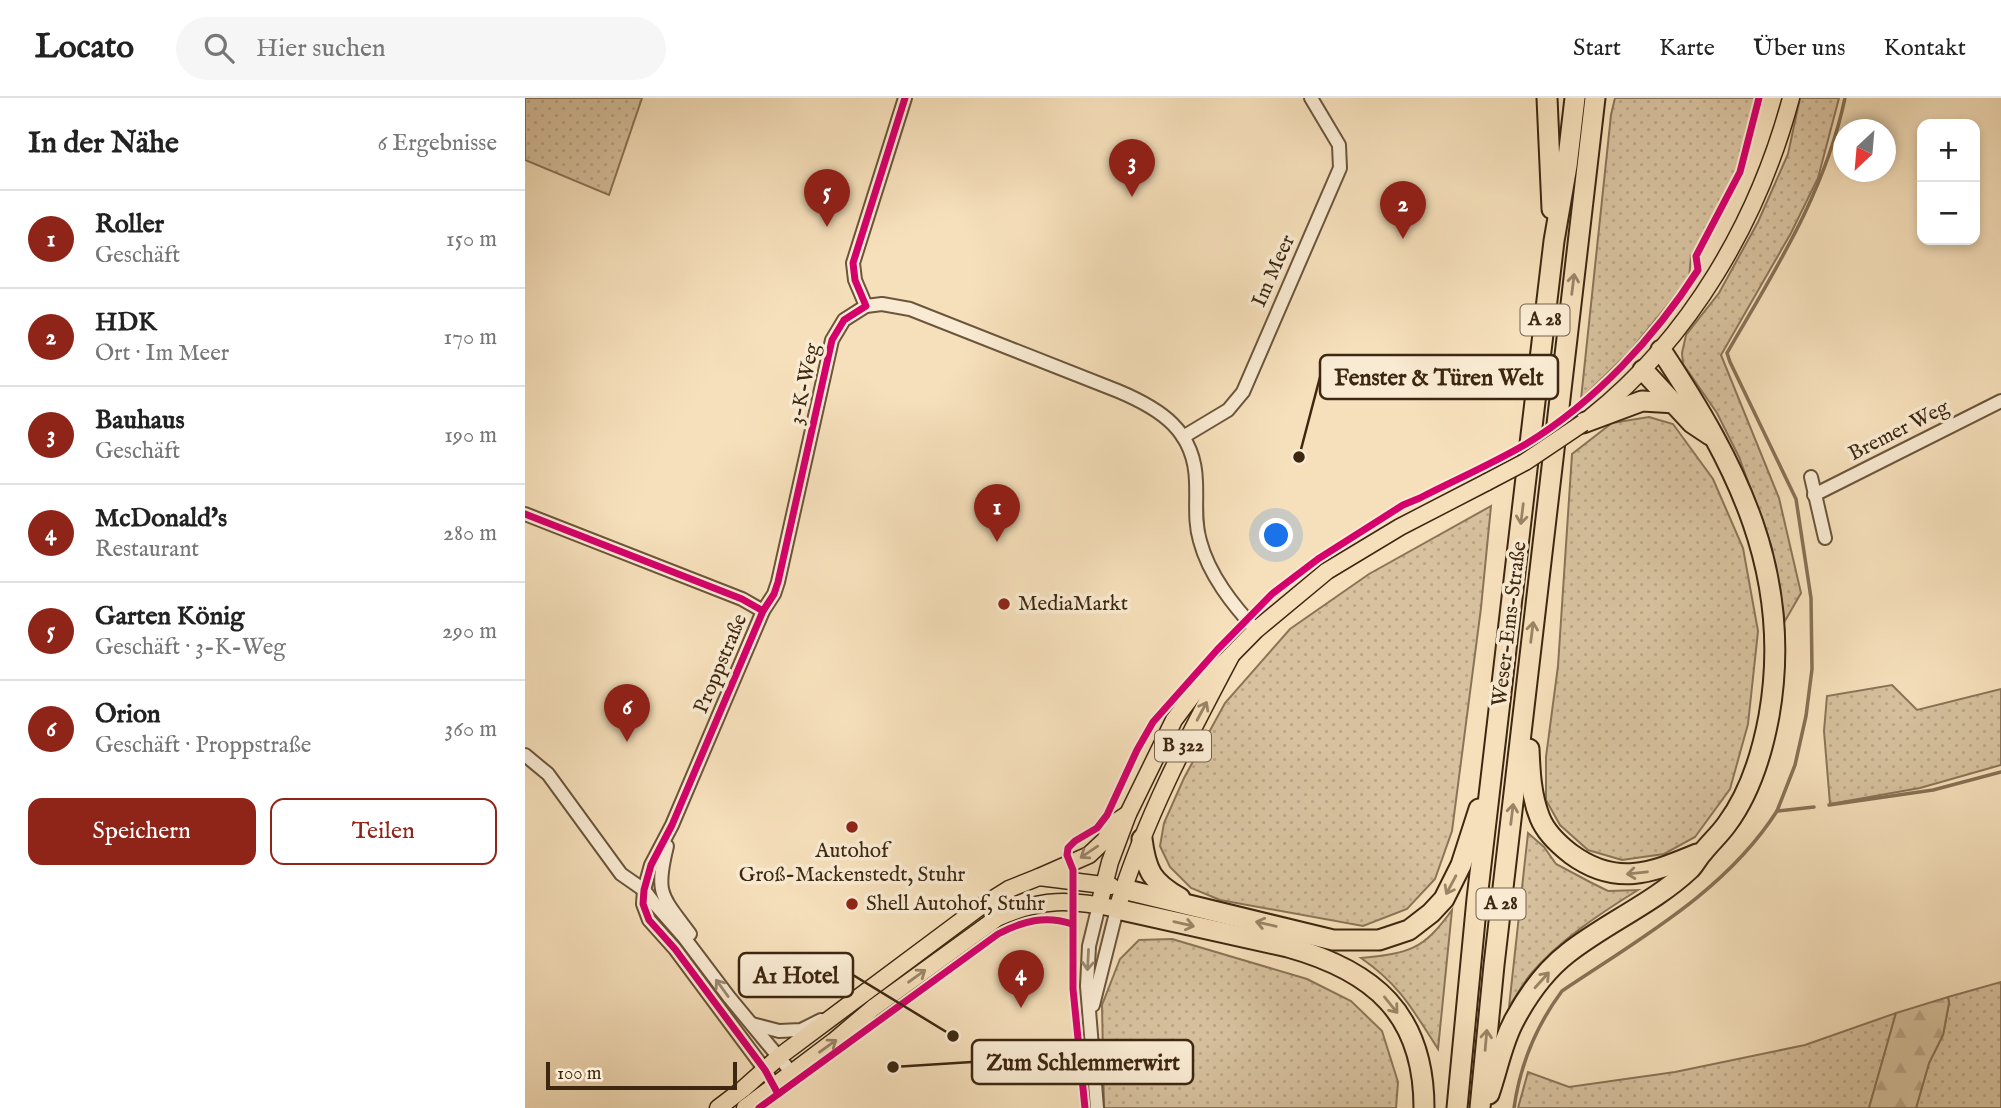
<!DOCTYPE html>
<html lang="de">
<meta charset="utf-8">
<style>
body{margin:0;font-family:"IM FELL English",serif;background:#f6f6f6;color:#222}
.controls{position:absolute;right:21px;top:21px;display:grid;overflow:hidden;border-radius:14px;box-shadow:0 4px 10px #0003}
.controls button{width:63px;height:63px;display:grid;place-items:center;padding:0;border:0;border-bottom:2px solid #e0e0e0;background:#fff;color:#222;font:35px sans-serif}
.compass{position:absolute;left:1308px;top:21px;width:63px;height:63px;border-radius:50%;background:#fff;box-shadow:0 4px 10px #0003;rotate:206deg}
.scale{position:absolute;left:21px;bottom:18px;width:191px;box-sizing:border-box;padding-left:7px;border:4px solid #3d2710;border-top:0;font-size:19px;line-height:24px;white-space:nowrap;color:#3d2710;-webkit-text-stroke:5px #f9ebd3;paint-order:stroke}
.you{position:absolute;left:752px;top:438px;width:24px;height:24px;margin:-18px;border:5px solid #fff;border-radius:50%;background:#1a73e8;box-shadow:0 0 0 10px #1a73e833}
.badge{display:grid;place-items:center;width:46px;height:46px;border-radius:50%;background:#8f2418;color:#fff;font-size:23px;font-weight:700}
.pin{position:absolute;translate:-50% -58px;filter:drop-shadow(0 2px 4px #0008)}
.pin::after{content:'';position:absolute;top:37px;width:24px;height:21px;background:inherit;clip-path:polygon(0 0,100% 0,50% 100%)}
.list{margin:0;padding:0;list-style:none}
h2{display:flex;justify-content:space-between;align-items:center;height:91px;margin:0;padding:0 28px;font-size:30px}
h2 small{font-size:23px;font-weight:400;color:#767676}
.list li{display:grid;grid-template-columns:46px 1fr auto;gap:21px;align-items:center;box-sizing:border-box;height:98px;padding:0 28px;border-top:2px solid #e0e0e0}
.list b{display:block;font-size:26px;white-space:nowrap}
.list p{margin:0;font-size:23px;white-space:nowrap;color:#767676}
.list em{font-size:23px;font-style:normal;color:#767676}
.actions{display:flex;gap:14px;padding:21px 28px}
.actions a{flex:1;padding:16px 0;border:2px solid #8f2418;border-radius:14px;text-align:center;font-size:24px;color:#8f2418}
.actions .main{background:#8f2418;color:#fff}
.icon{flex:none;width:38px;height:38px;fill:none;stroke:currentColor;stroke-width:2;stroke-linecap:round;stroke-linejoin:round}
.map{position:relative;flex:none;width:1476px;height:1010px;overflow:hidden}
header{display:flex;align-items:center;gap:42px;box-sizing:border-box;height:98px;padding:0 35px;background:#fff;border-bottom:2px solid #e0e0e0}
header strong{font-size:33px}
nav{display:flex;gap:38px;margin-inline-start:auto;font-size:24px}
.search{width:490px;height:63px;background:#f6f6f6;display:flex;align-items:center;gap:18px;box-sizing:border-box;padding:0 24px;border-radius:38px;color:#767676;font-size:26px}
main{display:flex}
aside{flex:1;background:#fff}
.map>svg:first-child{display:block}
</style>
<header>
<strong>Locato</strong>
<div class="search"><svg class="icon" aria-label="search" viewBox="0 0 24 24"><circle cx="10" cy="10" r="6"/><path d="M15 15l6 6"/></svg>Hier suchen</div>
<nav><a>Start</a><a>Karte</a><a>Über uns</a><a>Kontakt</a></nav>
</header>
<main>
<aside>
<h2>In der Nähe<small>6 Ergebnisse</small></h2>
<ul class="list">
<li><span class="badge">1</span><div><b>Roller</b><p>Geschäft</p></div><em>150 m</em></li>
<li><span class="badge">2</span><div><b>HDK</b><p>Ort · Im Meer</p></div><em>170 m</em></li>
<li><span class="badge">3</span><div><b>Bauhaus</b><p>Geschäft</p></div><em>190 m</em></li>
<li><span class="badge">4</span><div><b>McDonald's</b><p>Restaurant</p></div><em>280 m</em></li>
<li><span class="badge">5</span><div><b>Garten König</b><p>Geschäft · 3-K-Weg</p></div><em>290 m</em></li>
<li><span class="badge">6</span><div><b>Orion</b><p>Geschäft · Proppstraße</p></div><em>360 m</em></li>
</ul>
<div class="actions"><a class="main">Speichern</a><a>Teilen</a></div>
</aside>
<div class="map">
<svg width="1476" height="1010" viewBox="0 0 1476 1010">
<defs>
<pattern id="grass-dots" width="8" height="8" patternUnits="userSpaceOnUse" patternTransform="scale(1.75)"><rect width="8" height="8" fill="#d7c19e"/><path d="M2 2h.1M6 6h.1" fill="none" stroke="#b9a687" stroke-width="1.8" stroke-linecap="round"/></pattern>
<pattern id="forest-firs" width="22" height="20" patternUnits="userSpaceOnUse" patternTransform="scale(1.75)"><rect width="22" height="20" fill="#d7c19e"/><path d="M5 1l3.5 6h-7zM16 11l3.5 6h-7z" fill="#b9a687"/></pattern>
</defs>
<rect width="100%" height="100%" fill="#f6e0bb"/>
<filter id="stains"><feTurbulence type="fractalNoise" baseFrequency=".00286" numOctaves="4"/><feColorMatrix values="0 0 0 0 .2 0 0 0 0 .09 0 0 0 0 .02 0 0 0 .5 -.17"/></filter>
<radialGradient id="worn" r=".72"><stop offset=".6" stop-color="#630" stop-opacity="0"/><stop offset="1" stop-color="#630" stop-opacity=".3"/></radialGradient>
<g fill="url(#grass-dots)" stroke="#8a7457" stroke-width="2">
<polygon points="0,0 117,0 84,97 0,62"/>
<polygon points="1090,0 1230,0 1212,75 1166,158 1164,181 1105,253 1056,301 1086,17"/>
<polygon points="1275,0 1314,0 1293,80 1266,135 1196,257 1254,400 1276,495 1260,523 1246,447 1214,359 1192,315 1158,266 1157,255 1161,237 1194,195 1233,124 1263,56"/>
<polygon points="1124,319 1148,326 1188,381 1218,450 1233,533 1223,626 1205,691 1170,739 1139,756 1097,762 1063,752 1035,727 1021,702 1021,659 1033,568 1047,356 1087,325"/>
<polygon points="966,408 956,510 927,733 910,781 882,811 838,828 695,802 666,790 645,769 635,748 639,725 659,680 700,605 765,531 844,476"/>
<polygon points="1367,587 1392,612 1476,591 1476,667 1395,690 1305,706 1299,633 1302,598"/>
<path d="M1003,735L1019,749L1031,766L1065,784L1083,793L1113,792C1076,815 1033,843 1005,877C997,887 991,898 984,909Z"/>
<path d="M927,812L913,951C888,912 875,887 836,860C885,855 898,852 927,812Z"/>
<polygon points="647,841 782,881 826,903 857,933 873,984 871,1010 579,1010 577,907 595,861 614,842"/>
<polygon points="1476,884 1476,1010 1391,1010 1404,965 1418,937 1424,905 1423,899"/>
<polygon points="1371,915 1344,1010 993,1010 1003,974 1044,989 1150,974 1280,947"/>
</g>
<polygon fill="url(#forest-firs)" stroke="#8a7457" stroke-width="2" points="1423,899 1424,905 1418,937 1404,965 1391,1010 1344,1010 1371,915"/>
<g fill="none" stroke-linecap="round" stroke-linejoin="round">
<g stroke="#867054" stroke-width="3.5">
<polyline points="1304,707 1408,692 1476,674"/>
<path d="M1252,713L1270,667L1281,618L1287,571L1286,500L1271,401L1205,264L1202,255C1250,172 1300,95 1320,0"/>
<path d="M989,1010C995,967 1011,928 1037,893C1114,841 1201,793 1252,713L1289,709"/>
</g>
<defs>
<g id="minor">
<path d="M341,208L357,206L385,211L593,293C636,311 670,333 671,384C672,404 669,423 675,443C684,477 708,507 731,532"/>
<polyline points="658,339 703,312 718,294 815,70 814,47 786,0"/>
<polyline points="1286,379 1300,440"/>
<polyline points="1289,397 1476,303"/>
<polyline points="0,416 217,501 238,513"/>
<polyline points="0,657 23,676 96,776 119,792 129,805 158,838 204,899 266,974"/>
<path d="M142,748C130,796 136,797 165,836"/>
<polyline points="568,907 592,811"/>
<polyline points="227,926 254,933 276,932 296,922"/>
<polyline points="249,988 240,972 150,851 124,822 118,806 119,792 126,767 147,727 238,513 249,496 253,484 307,242 319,222 341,208 330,182 328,165 380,0"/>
<polyline points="572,1010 562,888 564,848 574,807"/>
</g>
<g id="major">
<path d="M1066,319C1166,239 1233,123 1266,0"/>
<polyline points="514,779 564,757 580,742 589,725 603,716"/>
<polyline points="574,807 585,764 603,716 649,622 670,594 731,532 802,473 875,429 962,384"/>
<polyline points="193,1010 218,991 255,958 452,811 484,791 514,779 586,788"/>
<path d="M220,1010L309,943L348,910L472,820C516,800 546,801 592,811C620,720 662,641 706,558"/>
</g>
<g id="highway">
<polyline points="1022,0 1027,111"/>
<polyline points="1118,272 1167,325 1185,337"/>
<polyline points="1058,325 1117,303 1151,305"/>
<path d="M1004,651C1005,674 1006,698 1015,720C1021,735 1033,746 1046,756C1091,789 1126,775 1172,756"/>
<path d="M617,741C621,773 627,784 655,800"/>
<polyline points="598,791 808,842 854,842 884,832 906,815 919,801 936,767 954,711"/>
<path d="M592,811L763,849C849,873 899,916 899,1010"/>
<path d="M964,996C973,971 977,944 990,921C1003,897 1021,872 1043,855C1081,825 1129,805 1165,771C1170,766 1173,759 1178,754C1186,744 1195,736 1202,726C1225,695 1237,656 1244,618C1269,476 1212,367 1136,252"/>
<polyline points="932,1010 952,801 1000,388 1029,143 1042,68 1050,0"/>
<polyline points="955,1010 969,867 1070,0"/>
</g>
</defs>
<use href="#minor" stroke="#6b553b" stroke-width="16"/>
<use href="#major" stroke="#3d2710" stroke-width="19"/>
<use href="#highway" stroke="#3d2710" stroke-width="23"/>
<use href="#minor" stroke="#f9ebd3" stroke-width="12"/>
<use href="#major" stroke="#f6e0bb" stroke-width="16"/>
<use href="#highway" stroke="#f6e0bb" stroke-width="19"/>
<defs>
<polyline id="major-bridge" points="962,384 1000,364 1058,325"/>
</defs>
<use href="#major-bridge" stroke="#3d2710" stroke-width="19" stroke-linecap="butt"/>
<use href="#major-bridge" stroke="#f6e0bb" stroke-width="16"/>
<defs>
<g id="cycleway">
<polyline points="0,416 217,501 238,513"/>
<polyline points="253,996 240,972 150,851 124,822 118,806 119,792 126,767 147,727 238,513 249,496 253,484 307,242 319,222 341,208 330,182 328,165 380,0"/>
<path d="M234,1010L473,836C498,823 520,817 547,826"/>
<path d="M560,1010L548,891V772L542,757L543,750L550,743L572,730L582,717L612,652L628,624L692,552L747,496L793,461L878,407L895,400C930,382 967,366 1001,346C1070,304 1130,239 1173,172L1171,158L1215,74L1234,0"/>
</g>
</defs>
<use href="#cycleway" stroke="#f9ebd3" stroke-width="11"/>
<use href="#cycleway" stroke="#d6006c" stroke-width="7"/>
</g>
<defs><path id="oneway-shaft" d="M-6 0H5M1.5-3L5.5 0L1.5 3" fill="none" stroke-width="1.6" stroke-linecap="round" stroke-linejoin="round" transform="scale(1.75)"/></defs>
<g stroke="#9a8466">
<use href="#oneway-shaft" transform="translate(1048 186) rotate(-83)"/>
<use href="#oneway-shaft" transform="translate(997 416) rotate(97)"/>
<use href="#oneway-shaft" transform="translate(1007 534) rotate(-83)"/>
<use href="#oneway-shaft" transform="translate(677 613) rotate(-62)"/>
<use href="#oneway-shaft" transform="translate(987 716) rotate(-83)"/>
<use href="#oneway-shaft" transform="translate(564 754) rotate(146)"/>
<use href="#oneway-shaft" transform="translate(1112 775) rotate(174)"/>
<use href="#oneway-shaft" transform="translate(926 787) rotate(118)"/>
<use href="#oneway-shaft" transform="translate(659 826) rotate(13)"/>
<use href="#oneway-shaft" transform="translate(741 826) rotate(-167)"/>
<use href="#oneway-shaft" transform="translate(392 878) rotate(-36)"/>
<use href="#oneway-shaft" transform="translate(1017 882) rotate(-48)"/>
<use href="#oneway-shaft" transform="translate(866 907) rotate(51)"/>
<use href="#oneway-shaft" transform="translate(961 942) rotate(-85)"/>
<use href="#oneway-shaft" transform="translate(303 948) rotate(-36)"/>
</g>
<g stroke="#9b8972">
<use href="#oneway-shaft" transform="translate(563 862) rotate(93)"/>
<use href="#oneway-shaft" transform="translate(197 890) rotate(-126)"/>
</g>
<g fill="#8f2418" stroke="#f9ebd3" stroke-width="2.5">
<circle cx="479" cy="506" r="7"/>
<circle cx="327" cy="729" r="7"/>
<circle cx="327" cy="806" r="7"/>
</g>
<g text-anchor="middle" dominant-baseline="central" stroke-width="7" stroke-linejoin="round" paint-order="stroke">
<g fill="#f9ebd3" stroke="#75624a" stroke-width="2">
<rect x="995.5" y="206.5" width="49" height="31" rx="5"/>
<rect x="630" y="632.5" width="56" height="31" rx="5"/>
<rect x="951.5" y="790.5" width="49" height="31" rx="5"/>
</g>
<g font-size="19" font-weight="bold" fill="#3d2710">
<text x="1020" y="222">A 28</text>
<text x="658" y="648">B 322</text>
<text x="976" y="806">A 28</text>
</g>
<g font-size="21" fill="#3d2710" stroke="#f9ebd3">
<text transform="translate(749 173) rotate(-66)">Im Meer</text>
<text transform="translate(280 286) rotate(-78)">3-K-Weg</text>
<text transform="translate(1374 333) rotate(-27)">Bremer Weg</text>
<text transform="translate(985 526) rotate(-83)">Weser-Ems-Straße</text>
<text transform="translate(196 566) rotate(-67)">Proppstraße</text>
</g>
<g font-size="21" fill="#3d2710" stroke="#f9ebd3" text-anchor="start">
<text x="493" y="506">MediaMarkt</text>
<text x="327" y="753" text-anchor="middle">Autohof<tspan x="327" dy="24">Groß-Mackenstedt, Stuhr</tspan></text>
<text x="341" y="806">Shell Autohof, Stuhr</text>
</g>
</g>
<path fill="none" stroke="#3d2710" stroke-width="2.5" d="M774 359L795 279M428 938L328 877M368 969L447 964"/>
<g fill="#3d2710" stroke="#f9ebd3" stroke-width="2.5">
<circle cx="774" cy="359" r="7"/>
<circle cx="428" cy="938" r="7"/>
<circle cx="368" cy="969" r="7"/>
</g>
<g fill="#f9ebd3" stroke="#3d2710" stroke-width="2.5">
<rect x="795" y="257" width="238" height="44" rx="7"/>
<rect x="214" y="855" width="114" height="44" rx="7"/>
<rect x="447" y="942" width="221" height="44" rx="7"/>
</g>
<g font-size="23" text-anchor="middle" font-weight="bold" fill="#3d2710">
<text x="914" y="287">Fenster &amp; Türen Welt</text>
<text x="271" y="885">A1 Hotel</text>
<text x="558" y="972">Zum Schlemmerwirt</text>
</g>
<rect width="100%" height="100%" filter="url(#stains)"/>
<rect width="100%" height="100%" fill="url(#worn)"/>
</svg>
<div class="controls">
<button>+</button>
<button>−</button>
</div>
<svg class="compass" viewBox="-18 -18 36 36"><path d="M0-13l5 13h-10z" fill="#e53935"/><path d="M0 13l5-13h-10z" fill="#767676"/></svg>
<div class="scale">100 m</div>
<div class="you"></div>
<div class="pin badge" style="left:472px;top:444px">1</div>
<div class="pin badge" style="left:878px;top:141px">2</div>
<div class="pin badge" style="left:607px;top:99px">3</div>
<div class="pin badge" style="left:496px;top:910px">4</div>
<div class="pin badge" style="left:302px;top:129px">5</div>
<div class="pin badge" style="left:102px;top:644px">6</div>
</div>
</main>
